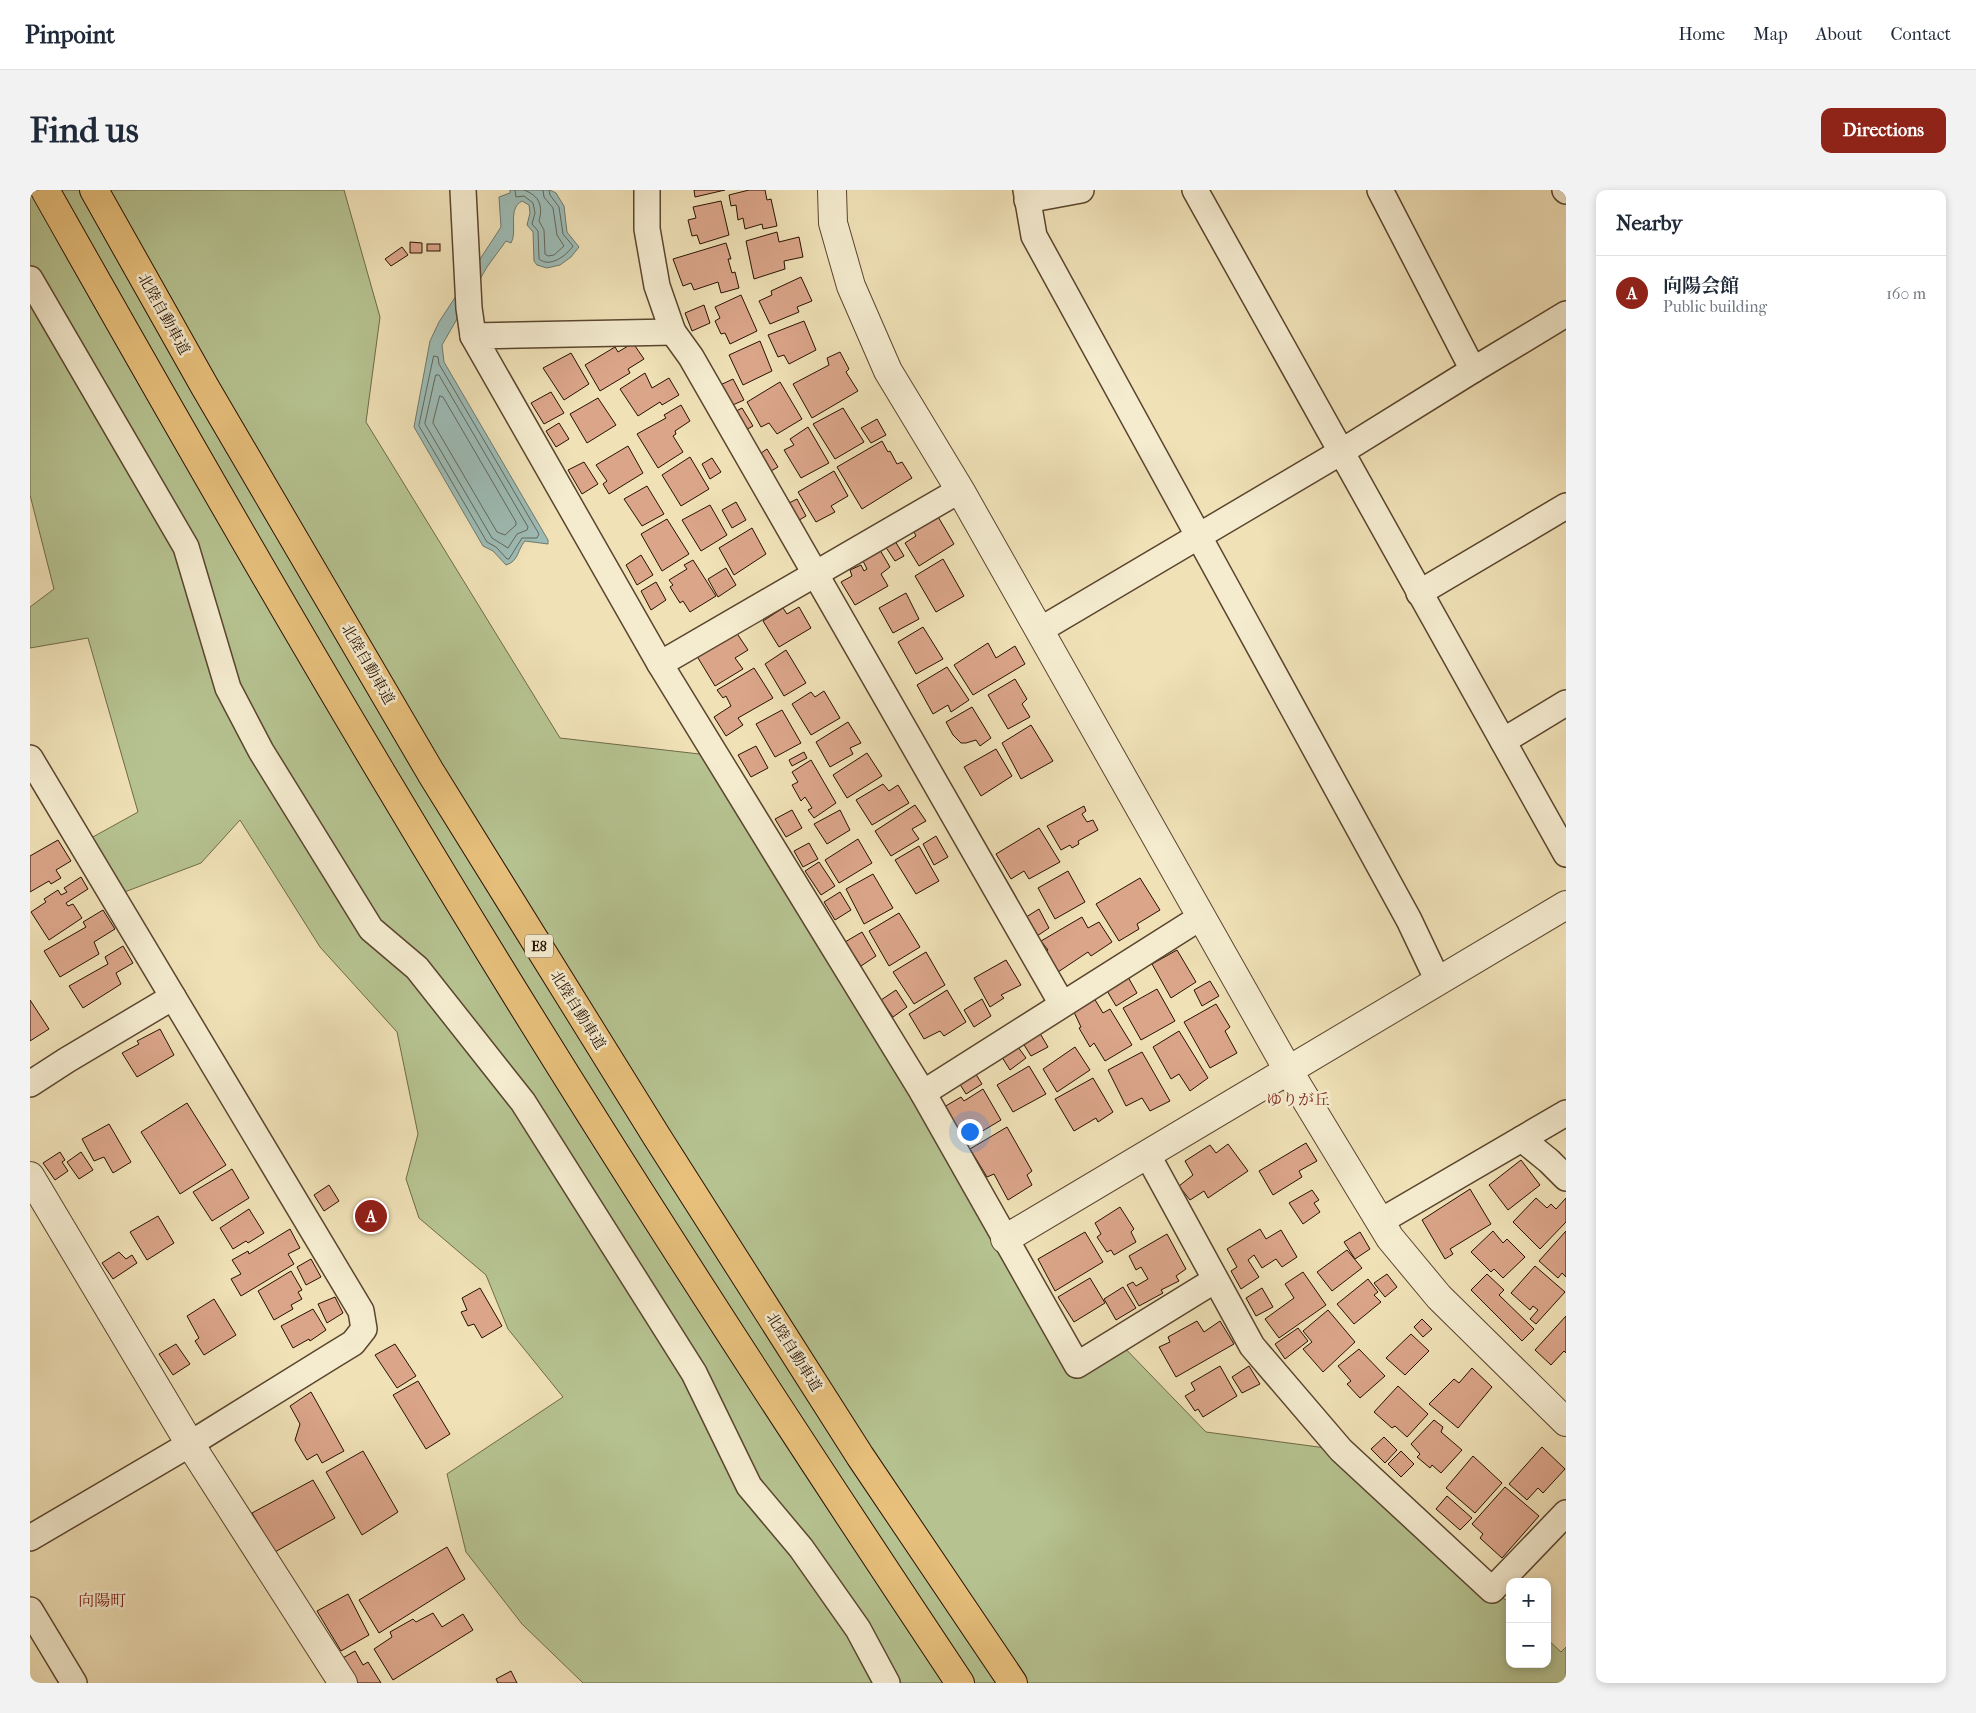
<!DOCTYPE html>
<meta charset="utf-8">
<style>
body{margin:0;font-family:"IM FELL French Canon","Noto Serif JP",serif;background:#f2f2f3;color:#1f2937}
.controls{position:absolute;right:15px;bottom:15px;display:grid;overflow:hidden;border-radius:10px;box-shadow:0 2px 8px #0003}
.controls button{width:45px;height:45px;display:grid;place-items:center;padding:0;border:0;border-bottom:1px solid #e0e1e3;background:#fff;color:#1f2937;font:25px sans-serif}
.you{position:absolute;left:939px;top:941px;width:18px;height:18px;margin:-12px;border:4px solid #fff;border-radius:50%;background:#1a73e8;box-shadow:0 0 0 8px #1a73e833}
.badge{display:grid;place-items:center;width:32px;height:32px;border-radius:50%;background:#8f2418;color:#fff;font-size:16px;font-weight:700}
.pin{position:absolute;translate:-50% -50%;border:2px solid #fff;box-shadow:0 1px 5px #0006}
.list{margin:0;padding:0;list-style:none}
h2{display:flex;justify-content:space-between;align-items:center;height:65px;margin:0;padding:0 20px;font-size:21px}
h2 small{font-size:16px;font-weight:400;color:#747a83}
.list li{display:grid;grid-template-columns:32px 1fr auto;gap:15px;align-items:center;box-sizing:border-box;height:75px;padding:0 20px;border-top:1px solid #e0e1e3}
.list b{display:block;font-size:19px;white-space:nowrap}
.list p{margin:0;font-size:16px;white-space:nowrap;color:#747a83}
.list em{font-size:16px;font-style:normal;color:#747a83}
.map{position:relative;flex:none;width:1536px;height:1493px;overflow:hidden;border-radius:10px}
header{display:flex;align-items:center;gap:30px;box-sizing:border-box;height:70px;padding:0 25px;background:#fff;border-bottom:1px solid #e0e1e3}
header strong{font-size:24px}
nav{display:flex;gap:28px;margin-inline-start:auto;font-size:18px}
.intro{display:flex;align-items:center;justify-content:space-between;box-sizing:border-box;height:120px;padding:0 30px}
h1{margin:0;font-size:35px}
.button{padding:12px 22px;border-radius:10px;background:#8f2418;color:#fff;font-size:18px;font-weight:700}
main{display:flex;gap:30px;padding:0 30px}
aside{flex:1;background:#fff;border-radius:10px;box-shadow:0 2px 8px #0003}
.map>svg:first-child{display:block}
</style>
<header>
<strong>Pinpoint</strong>
<nav><a>Home</a><a>Map</a><a>About</a><a>Contact</a></nav>
</header>
<div class="intro"><h1>Find us</h1><a class="button">Directions</a></div>
<main>
<div class="map">
<svg width="1536" height="1493" viewBox="0 0 1536 1493">
<rect width="100%" height="100%" fill="#f0e1b7"/>
<filter id="stains"><feTurbulence type="fractalNoise" baseFrequency=".004" numOctaves="4"/><feColorMatrix values="0 0 0 0 .2 0 0 0 0 .09 0 0 0 0 .02 0 0 0 .5 -.17"/></filter>
<radialGradient id="worn" r=".72"><stop offset=".6" stop-color="#630" stop-opacity="0"/><stop offset="1" stop-color="#630" stop-opacity=".3"/></radialGradient>
<polygon fill="#b6c391" stroke="#6f6a48" points="0,0 314,0 350,127 336,232 530,548 687,566 1046,1175 1087,1150 1176,1242 1311,1260 1462,1400 1480,1413 1480,1474 1517,1474 1517,1449 1531,1462 1536,1457 1536,1493 553,1493 492,1434 436,1362 417,1284 533,1207 478,1139 456,1085 389,1028 376,989 388,944 367,842 290,757 210,630 171,673 84,706 52,653 108,622 58,448 0,458 0,417 24,399 0,305"/>
<path fill="#9dbcb6" stroke="#6e786d" d="M480,0H520L526,3L534,16L537,42L549,57L541,67L530,75L517,78L507,75L504,71L503,42L497,35L500,23L499,15L492,11C477,19 488,40 481,53L476,51L457,77L412,155L414,172L518,350V354L495,351C487,360 489,371 476,375L463,361L453,356L384,237L400,151L409,132L471,37L469,7L480,3Z"/>
<g fill="none" stroke-linecap="round" stroke-linejoin="round">
<g stroke="#62665b" stroke-width="1">
<path d="M485,0L486,7L494,6L503,13L505,23L502,34L508,41L509,69C520,78 536,66 543,56L533,44L529,17L520,5L519,0"/>
<path d="M494,0C510,6 513,16 509,31L514,40L515,64L518,66L524,65L534,56L527,45L523,18L514,7L513,0"/>
<polygon points="404,166 408,167 409,174 509,344 507,348 492,348 479,369 477,369 466,357 457,352 389,236"/>
<polygon points="406,185 409,185 413,192 498,337 497,340 487,344 478,358 462,348 395,234"/>
<polygon points="410,206 413,207 486,332 486,335 475,345 467,342 403,233"/>
</g>
</g>
<g fill="#dba58a" stroke="#281100">
<polygon points="664,0 695,0 665,7"/>
<polygon points="719,0 735,0 737,10 741,9 747,36 733,39 732,34 715,39 713,28 708,30 706,15 701,16 699,5"/>
<polygon points="691,11 699,45 670,54 667,45 662,46 658,30 666,28 663,17"/>
<polygon points="747,42 749,52 769,47 773,67 754,71 755,79 724,89 716,51"/>
<polygon points="380,52 392,53 392,63 380,63"/>
<polygon points="696,53 701,69 698,69 702,83 705,82 709,98 691,103 688,92 664,100 661,93 653,96 643,69"/>
<rect x="397" y="54" width="13" height="7"/>
<polygon points="372,57 378,65 361,76 355,69"/>
<polygon points="771,87 782,111 767,117 769,122 740,134 729,111 742,105 741,101"/>
<polygon points="711,105 727,141 700,154 695,143 691,144 685,131 690,128 685,117"/>
<polygon points="674,115 680,133 662,141 655,123"/>
<polygon points="774,131 786,160 759,174 754,165 748,167 738,145"/>
<polygon points="730,151 742,181 713,195 699,165"/>
<polygon points="603,153 614,169 598,179 600,183 570,201 555,175 585,157 588,162"/>
<polygon points="810,162 819,179 816,182 828,201 782,228 763,194 799,175 797,168"/>
<polygon points="541,163 559,194 534,210 513,178"/>
<polygon points="615,183 622,198 639,188 649,205 632,215 630,212 608,226 590,199"/>
<polygon points="703,189 714,210 696,218 686,197"/>
<polygon points="750,192 772,229 747,244 739,233 731,237 717,212"/>
<polygon points="521,202 534,223 514,234 501,213"/>
<polygon points="568,208 586,235 557,253 540,224"/>
<polygon points="651,215 660,231 645,241 646,244 643,246 653,262 628,278 607,244 636,228 634,225"/>
<polygon points="712,218 723,236 710,243 699,225"/>
<polygon points="813,218 834,252 805,269 783,234"/>
<polygon points="847,229 856,245 841,253 831,238"/>
<polygon points="529,233 539,249 526,257 516,241"/>
<polygon points="778,237 799,273 771,288 754,260 764,255 760,249"/>
<polygon points="852,251 858,262 860,261 867,274 872,272 882,288 832,319 807,277"/>
<polygon points="598,256 613,283 579,304 573,294 577,291 566,275"/>
<polygon points="737,259 748,277 734,285 724,268"/>
<polygon points="660,267 679,299 651,316 632,285"/>
<polygon points="682,268 691,282 680,289 672,274"/>
<polygon points="554,272 568,294 552,304 538,280"/>
<polygon points="804,281 818,306 801,316 805,322 786,332 768,302"/>
<polygon points="617,296 634,324 612,336 594,309"/>
<polygon points="767,309 776,326 761,335 751,317"/>
<polygon points="706,312 716,330 702,338 692,320"/>
<polygon points="680,315 697,345 671,361 652,330"/>
<polygon points="907,325 924,354 889,376 875,353 886,346 883,340"/>
<polygon points="637,329 659,364 632,381 611,344"/>
<polygon points="722,338 736,364 704,385 689,358"/>
<polygon points="865,351 874,366 865,371 855,356"/>
<polygon points="847,355 860,377 851,384 858,396 825,415 811,392 822,386 820,380 831,375 834,381 837,379 830,365"/>
<polygon points="611,365 623,385 607,395 596,375"/>
<polygon points="913,369 934,406 906,422 885,386"/>
<polygon points="663,370 686,406 660,422 653,411 650,413 640,397 643,395 639,390 657,379 654,375"/>
<polygon points="696,378 706,395 688,407 678,389"/>
<polygon points="626,392 636,410 621,420 611,401"/>
<polygon points="876,403 889,429 863,443 849,418"/>
<polygon points="769,417 781,438 749,457 733,431 753,418 757,424"/>
<polygon points="893,437 913,469 886,484 868,452"/>
<polygon points="706,442 718,460 705,468 713,479 685,496 665,463"/>
<polygon points="958,453 966,468 985,456 995,474 943,505 924,475"/>
<polygon points="756,460 776,493 754,506 735,474"/>
<polygon points="917,477 939,510 921,522 918,515 903,524 887,495"/>
<polygon points="724,478 743,508 708,528 713,535 696,546 684,527 701,516 696,506 693,508 687,500"/>
<polygon points="985,489 997,509 992,514 1000,527 978,539 958,505"/>
<polygon points="794,501 810,528 781,545 762,514 781,502 785,507"/>
<polygon points="942,517 961,548 950,556 946,550 936,553 931,553 923,545 916,532"/>
<polygon points="752,520 771,553 745,567 726,534"/>
<polygon points="818,532 831,553 820,558 823,564 800,577 786,552"/>
<polygon points="1001,535 1023,571 991,589 972,553"/>
<polygon points="726,556 738,578 721,587 708,565"/>
<polygon points="966,559 982,586 951,606 934,577"/>
<polygon points="774,562 777,568 762,576 759,570"/>
<polygon points="837,563 852,586 817,608 803,585"/>
<polygon points="781,570 806,613 784,628 778,620 782,618 775,607 771,611 762,595 768,592 762,582"/>
<polygon points="853,594 859,601 868,595 879,613 842,635 826,610"/>
<polygon points="885,615 896,631 882,639 889,649 861,666 845,641"/>
<polygon points="1054,616 1056,621 1052,624 1057,632 1063,630 1068,640 1048,651 1049,654 1042,658 1040,655 1031,660 1017,636"/>
<polygon points="762,620 772,638 756,647 745,629"/>
<polygon points="810,620 820,640 797,654 784,634"/>
<polygon points="1009,638 1030,672 999,689 994,681 981,689 966,664"/>
<polygon points="906,646 918,667 904,675 893,654"/>
<polygon points="828,649 842,673 809,693 795,670"/>
<polygon points="28,650 41,671 26,680 31,688 21,694 19,691 0,702 0,666"/>
<polygon points="779,653 788,669 773,677 764,661"/>
<polygon points="889,656 909,691 886,704 865,670"/>
<polygon points="789,672 805,696 791,705 775,681"/>
<polygon points="1038,681 1055,712 1025,729 1008,698"/>
<polygon points="843,684 863,718 834,734 816,699"/>
<polygon points="51,687 58,699 36,713 38,716 43,714 52,728 19,750 1,722 16,712 14,709 28,700 31,705 37,702 34,698"/>
<polygon points="1110,688 1130,720 1107,734 1109,739 1089,751 1066,714"/>
<polygon points="810,702 821,720 805,730 794,712"/>
<polygon points="1009,719 1019,738 1004,748 993,729"/>
<polygon points="73,720 85,739 64,752 69,764 30,787 14,761 56,737 53,732"/>
<polygon points="869,723 890,757 859,776 839,741"/>
<polygon points="1052,727 1058,738 1069,732 1082,752 1061,766 1058,762 1028,782 1015,762 1018,760 1011,751"/>
<polygon points="832,742 846,766 831,776 815,752"/>
<polygon points="93,756 103,773 86,783 91,794 53,818 39,796 78,774 75,767"/>
<polygon points="1147,760 1166,792 1141,808 1122,774"/>
<polygon points="896,762 915,795 884,814 863,782"/>
<polygon points="976,770 991,795 971,805 974,808 960,817 944,788"/>
<polygon points="1098,787 1107,803 1086,816 1076,799"/>
<polygon points="1180,791 1189,806 1172,816 1164,800"/>
<polygon points="1127,799 1145,831 1111,850 1093,818"/>
<polygon points="866,800 877,817 863,827 851,810"/>
<polygon points="917,800 936,832 914,846 910,841 894,849 879,824"/>
<polygon points="1064,808 1073,823 1080,819 1102,855 1075,871 1064,853 1060,857 1049,838 1051,837 1043,820"/>
<polygon points="952,809 961,826 944,837 934,820"/>
<polygon points="0,810 19,839 0,851"/>
<polygon points="1186,814 1200,837 1195,841 1207,863 1180,878 1154,832"/>
<polygon points="130,839 144,865 107,887 92,863 109,854 107,851"/>
<polygon points="1008,840 1018,857 1001,866 991,850"/>
<polygon points="1149,841 1178,888 1160,901 1149,884 1141,889 1123,857"/>
<polygon points="985,853 996,868 980,880 970,864"/>
<polygon points="1045,857 1060,880 1027,902 1013,879"/>
<polygon points="1112,862 1140,911 1120,921 1112,908 1096,916 1078,880"/>
<polygon points="999,876 1016,904 983,922 967,895"/>
<polygon points="942,878 952,894 936,904 926,888"/>
<polygon points="1063,888 1083,922 1068,932 1066,928 1044,941 1025,909"/>
<polygon points="953,899 971,930 934,952 914,917 931,907 934,911"/>
<polygon points="157,913 196,975 150,1004 111,942"/>
<polygon points="79,934 101,972 83,983 74,967 64,971 52,949"/>
<polygon points="977,937 1002,981 997,985 1002,995 978,1010 964,984 957,987 940,959"/>
<polygon points="1276,953 1287,971 1269,981 1272,987 1243,1005 1229,981"/>
<polygon points="1198,954 1218,981 1178,1008 1174,1001 1160,1010 1149,996 1163,985 1155,971 1180,955 1186,963"/>
<polygon points="30,962 35,970 32,972 38,981 25,990 13,973"/>
<polygon points="51,962 63,980 49,989 37,972"/>
<polygon points="1491,970 1510,995 1478,1020 1459,995"/>
<polygon points="202,979 219,1008 182,1031 163,1002"/>
<polygon points="299,995 309,1011 294,1021 284,1005"/>
<polygon points="1440,999 1461,1034 1420,1059 1423,1064 1415,1069 1392,1030"/>
<polygon points="1282,1000 1289,1010 1284,1013 1290,1022 1273,1034 1259,1013"/>
<polygon points="1506,1008 1517,1018 1521,1014 1526,1019 1536,1008 1536,1032 1510,1059 1483,1032"/>
<polygon points="1090,1017 1104,1039 1101,1042 1106,1052 1084,1065 1081,1060 1077,1062 1067,1047 1071,1044 1065,1033"/>
<polygon points="219,1019 234,1043 218,1053 216,1051 203,1059 190,1038"/>
<polygon points="128,1026 144,1053 117,1070 100,1042"/>
<polygon points="260,1039 270,1058 258,1064 264,1074 211,1106 201,1089 211,1084 202,1070 218,1061 219,1064"/>
<polygon points="1230,1039 1236,1049 1251,1040 1267,1067 1252,1077 1246,1069 1232,1078 1224,1065 1218,1070 1229,1087 1211,1099 1201,1081 1207,1077 1197,1059"/>
<polygon points="1463,1041 1473,1053 1477,1049 1495,1067 1473,1088 1464,1079 1461,1082 1441,1062"/>
<polygon points="1536,1041 1536,1087 1532,1083 1528,1088 1509,1071"/>
<polygon points="1055,1042 1073,1072 1025,1101 1008,1069"/>
<polygon points="1330,1042 1340,1059 1325,1069 1314,1052"/>
<polygon points="1137,1044 1156,1079 1146,1086 1149,1091 1131,1100 1133,1103 1109,1116 1097,1095 1103,1092 1106,1096 1118,1089 1111,1077 1106,1080 1099,1066"/>
<polygon points="1317,1060 1332,1078 1302,1101 1287,1082"/>
<polygon points="89,1062 96,1069 102,1065 107,1073 83,1089 72,1073"/>
<polygon points="281,1069 291,1087 276,1095 267,1077"/>
<polygon points="1505,1076 1535,1102 1506,1134 1500,1129 1508,1120 1503,1116 1500,1120 1481,1103"/>
<polygon points="261,1081 272,1100 268,1102 272,1109 261,1115 263,1119 244,1130 228,1101"/>
<polygon points="1273,1082 1296,1115 1249,1148 1235,1129 1264,1108 1255,1094"/>
<polygon points="1357,1084 1367,1097 1355,1107 1344,1093"/>
<polygon points="1457,1084 1474,1100 1469,1105 1504,1139 1492,1151 1441,1100"/>
<polygon points="1060,1088 1075,1113 1044,1132 1028,1107"/>
<polygon points="1338,1089 1348,1102 1344,1105 1351,1112 1324,1134 1307,1114"/>
<polygon points="1093,1097 1106,1118 1086,1130 1074,1109"/>
<polygon points="450,1098 472,1136 452,1148 444,1134 438,1136 431,1122 437,1120 432,1108"/>
<polygon points="1232,1098 1243,1117 1226,1126 1216,1108"/>
<polygon points="305,1107 313,1123 297,1133 288,1114"/>
<polygon points="184,1109 206,1145 174,1165 165,1151 169,1148 157,1126"/>
<polygon points="283,1119 296,1140 280,1151 279,1149 263,1158 251,1136"/>
<polygon points="1298,1120 1325,1152 1293,1182 1273,1159 1282,1152 1273,1141"/>
<polygon points="1536,1126 1536,1163 1534,1161 1521,1175 1505,1160"/>
<polygon points="1392,1129 1402,1139 1393,1147 1384,1137"/>
<polygon points="1167,1131 1174,1142 1190,1131 1204,1154 1146,1187 1129,1157 1140,1152 1138,1147"/>
<polygon points="1268,1138 1278,1151 1255,1169 1245,1154"/>
<polygon points="1381,1144 1399,1161 1375,1185 1356,1168"/>
<polygon points="146,1154 160,1174 143,1185 129,1164"/>
<polygon points="365,1154 386,1186 367,1198 345,1165"/>
<polygon points="1329,1159 1355,1186 1330,1208 1317,1194 1321,1191 1308,1176"/>
<polygon points="1190,1176 1207,1206 1173,1227 1168,1219 1165,1221 1155,1206 1165,1200 1161,1193"/>
<polygon points="1219,1176 1230,1194 1212,1203 1202,1187"/>
<polygon points="1442,1178 1462,1197 1428,1238 1399,1214 1424,1189 1429,1193"/>
<polygon points="388,1191 420,1244 396,1259 363,1205"/>
<polygon points="1368,1196 1398,1224 1377,1247 1365,1236 1362,1238 1344,1222"/>
<polygon points="281,1202 314,1261 292,1273 287,1264 277,1270 265,1250 270,1234 260,1216"/>
<polygon points="1404,1230 1413,1237 1411,1242 1432,1260 1411,1283 1402,1275 1400,1278 1387,1267 1390,1264 1381,1254"/>
<polygon points="1354,1247 1367,1260 1355,1273 1341,1259"/>
<polygon points="1512,1257 1535,1279 1513,1303 1508,1298 1497,1310 1479,1294"/>
<polygon points="333,1261 368,1322 332,1345 296,1282"/>
<polygon points="1371,1261 1384,1274 1371,1287 1358,1274"/>
<polygon points="1443,1266 1472,1293 1445,1323 1416,1298"/>
<polygon points="283,1290 305,1328 245,1362 222,1323"/>
<polygon points="1475,1297 1509,1326 1472,1368 1450,1348 1453,1344 1442,1334"/>
<polygon points="1417,1306 1442,1328 1430,1340 1406,1319"/>
<polygon points="417,1357 435,1389 349,1443 329,1410"/>
<polygon points="318,1404 339,1445 311,1461 287,1421"/>
<polygon points="403,1423 412,1437 433,1424 443,1440 363,1490 344,1459 362,1447 360,1442 383,1429 386,1432"/>
<polygon points="325,1461 333,1475 338,1472 351,1493 327,1493 311,1469"/>
<polygon points="481,1481 487,1493 468,1493 466,1489"/>
</g>
<g fill="none" stroke-linecap="round" stroke-linejoin="round">
<defs>
<g id="minor">
<polyline points="433,0 439,118 443,146"/>
<polyline points="617,0 617,39 627,96 643,142 661,167 1032,814"/>
<polyline points="996,0 1004,46 1379,730 1408,791"/>
<polyline points="1165,0 1536,664"/>
<polyline points="1350,0 1443,180"/>
<polyline points="1535,0 1536,1"/>
<polyline points="997,10 1051,0"/>
<polyline points="0,89 156,357 198,498 231,561 341,739 387,778 493,912 664,1183 719,1296 771,1358 828,1439 857,1493"/>
<polyline points="643,142 443,146 630,474 893,903 1047,1175 1185,1090"/>
<polyline points="1389,403 1536,316"/>
<polyline points="1010,440 1311,262 1443,180 1536,124"/>
<polyline points="630,474 930,300"/>
<polyline points="1473,551 1536,513"/>
<polyline points="0,568 331,1121 334,1139 323,1153 305,1164 160,1254 0,1348"/>
<polyline points="0,894 37,870 143,807"/>
<polyline points="893,903 1171,727"/>
<polyline points="1492,949 1519,971 1536,988"/>
<polyline points="1117,964 1222,1156 1311,1260 1462,1400 1536,1323"/>
<polyline points="1351,1031 1536,923"/>
<polyline points="0,1420 44,1493"/>
</g>
<g id="tertiary">
<polyline points="802,0 803,33 821,96 858,181 930,300 1258,880 1360,1048 1409,1107 1536,1232"/>
<polyline points="0,986 160,1254 313,1493"/>
<polyline points="975,1049 1536,715"/>
</g>
<g id="motorway">
<path d="M15,0C129,202 244,404 363,602C543,904 735,1200 930,1493"/>
<polyline points="64,0 175,197 401,583 627,947 830,1266 983,1493"/>
</g>
</defs>
<use href="#minor" stroke="#5a452e" stroke-width="28"/>
<use href="#tertiary" stroke="#5a452e" stroke-width="30"/>
<use href="#motorway" stroke="#281100" stroke-width="30"/>
<use href="#minor" stroke="#f5ecd0" stroke-width="25"/>
<use href="#tertiary" stroke="#f5ecd0" stroke-width="28"/>
<use href="#motorway" stroke="#e8c07c" stroke-width="28"/>
</g>
<g text-anchor="middle" dominant-baseline="central" stroke-width="5" stroke-linejoin="round" paint-order="stroke">
<rect fill="#f5ecd0" stroke="#66533e" stroke-width="1" x="495" y="744.5" width="28" height="23" rx="4"/>
<g font-size="14" font-weight="bold" fill="#281100">
<text x="509" y="756">E8</text>
</g>
<g font-size="15" fill="#281100" stroke="#f5ecd0">
<text transform="translate(134 124) rotate(61)">北陸自動車道</text>
<text transform="translate(338 474) rotate(60)">北陸自動車道</text>
<text transform="translate(548 820) rotate(58)">北陸自動車道</text>
<text transform="translate(764 1162) rotate(58)">北陸自動車道</text>
</g>
<g font-size="16" fill="#7a1f14" stroke="#f5ecd0">
<text x="1268" y="909">ゆりが丘</text>
<text x="72" y="1410">向陽町</text>
</g>
</g>
<rect width="100%" height="100%" filter="url(#stains)"/>
<rect width="100%" height="100%" fill="url(#worn)"/>
</svg>
<div class="controls">
<button>+</button>
<button>−</button>
</div>
<div class="you"></div>
<div class="pin badge" style="left:341px;top:1026px">A</div>
</div>
<aside>
<h2>Nearby<small></small></h2>
<ul class="list">
<li><span class="badge">A</span><div><b>向陽会館</b><p>Public building</p></div><em>160 m</em></li>
</ul>
</aside>
</main>
